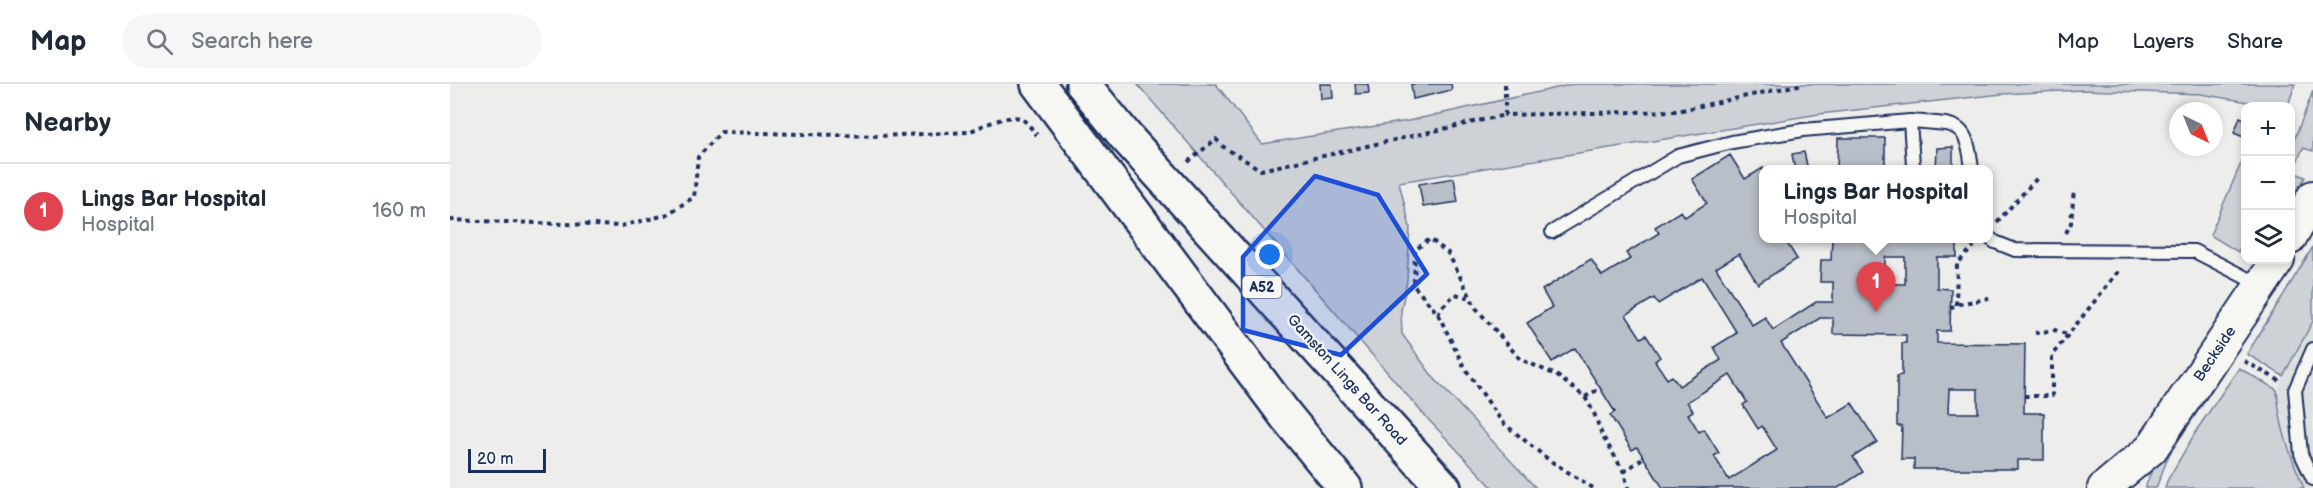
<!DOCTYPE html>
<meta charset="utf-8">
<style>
body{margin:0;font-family:"Balsamiq Sans",sans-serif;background:#f6f6f7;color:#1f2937}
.controls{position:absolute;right:18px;top:18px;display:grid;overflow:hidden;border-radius:12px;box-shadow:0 3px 9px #0003}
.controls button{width:54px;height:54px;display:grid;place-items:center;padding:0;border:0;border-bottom:2px solid #e0e1e3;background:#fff;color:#1f2937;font:30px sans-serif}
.compass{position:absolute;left:1719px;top:18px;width:54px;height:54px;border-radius:50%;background:#fff;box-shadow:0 3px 9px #0003;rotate:137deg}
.scale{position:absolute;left:18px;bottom:15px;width:78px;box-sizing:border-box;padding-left:6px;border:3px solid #1b2f5e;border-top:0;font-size:16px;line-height:21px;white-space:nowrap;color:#1b2f5e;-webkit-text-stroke:4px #f6f6f2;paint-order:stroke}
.you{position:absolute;left:820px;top:171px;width:21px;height:21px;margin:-15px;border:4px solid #fff;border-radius:50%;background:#1a73e8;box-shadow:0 0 0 9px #1a73e833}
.badge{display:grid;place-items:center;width:39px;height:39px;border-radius:50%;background:#ea580c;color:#fff;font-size:20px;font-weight:700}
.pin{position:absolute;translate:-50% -50px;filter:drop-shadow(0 2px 3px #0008)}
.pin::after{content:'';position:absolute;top:32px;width:21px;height:18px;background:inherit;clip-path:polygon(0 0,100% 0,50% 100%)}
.popup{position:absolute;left:1309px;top:81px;width:234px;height:78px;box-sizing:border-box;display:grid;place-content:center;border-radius:12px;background:#fff;filter:drop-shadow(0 2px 4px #0005);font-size:20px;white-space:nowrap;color:#747a83}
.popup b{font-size:22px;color:#1f2937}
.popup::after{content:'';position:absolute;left:50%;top:100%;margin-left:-12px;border:12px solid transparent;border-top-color:#fff}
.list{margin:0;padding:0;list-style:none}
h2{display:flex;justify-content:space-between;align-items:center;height:78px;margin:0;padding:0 24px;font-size:26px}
h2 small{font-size:20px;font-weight:400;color:#747a83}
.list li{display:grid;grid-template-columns:39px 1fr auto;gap:18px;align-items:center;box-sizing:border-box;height:96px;padding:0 24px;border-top:2px solid #e0e1e3}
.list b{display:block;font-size:22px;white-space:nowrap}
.list p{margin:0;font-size:20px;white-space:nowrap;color:#747a83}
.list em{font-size:20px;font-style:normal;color:#747a83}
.icon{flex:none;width:33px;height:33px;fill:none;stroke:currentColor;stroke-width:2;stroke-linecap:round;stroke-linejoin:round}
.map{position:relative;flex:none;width:1863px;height:404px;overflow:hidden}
header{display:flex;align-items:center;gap:36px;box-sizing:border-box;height:84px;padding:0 30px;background:#fff;border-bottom:2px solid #e0e1e3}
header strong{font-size:28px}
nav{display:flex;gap:33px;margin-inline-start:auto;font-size:21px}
.search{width:420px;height:54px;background:#f6f6f7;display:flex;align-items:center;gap:15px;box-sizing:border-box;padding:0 21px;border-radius:33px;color:#747a83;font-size:22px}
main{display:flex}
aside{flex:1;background:#fff}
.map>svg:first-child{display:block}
</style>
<header>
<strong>Map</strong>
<div class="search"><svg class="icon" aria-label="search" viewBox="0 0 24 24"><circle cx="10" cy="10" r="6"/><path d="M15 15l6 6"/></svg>Search here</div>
<nav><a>Map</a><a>Layers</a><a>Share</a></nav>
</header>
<main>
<aside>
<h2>Nearby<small></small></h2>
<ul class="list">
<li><span class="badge" style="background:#e0444e">1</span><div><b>Lings Bar Hospital</b><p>Hospital</p></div><em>160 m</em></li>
</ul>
</aside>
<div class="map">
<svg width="1863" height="404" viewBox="0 0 1863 404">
<rect width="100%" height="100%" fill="#edeeec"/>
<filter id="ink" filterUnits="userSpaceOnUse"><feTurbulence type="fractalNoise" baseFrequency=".0167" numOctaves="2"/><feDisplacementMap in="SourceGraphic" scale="12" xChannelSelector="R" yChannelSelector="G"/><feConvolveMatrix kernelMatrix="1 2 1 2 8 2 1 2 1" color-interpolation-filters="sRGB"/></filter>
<g filter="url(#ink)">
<polygon fill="#dde0e1" points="1863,237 1863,404 1854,404 1835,358 1827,309 1833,292"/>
<g fill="#ced2d7" stroke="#74809a" stroke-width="1.5">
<polygon points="687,0 766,0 812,60 958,37 1124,0 1845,0 1838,22 1823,22 1750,10 1633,6 1552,10 1369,30 949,98 960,143 957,196 951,227 952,250 983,293 1086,404 1043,404 976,333"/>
<polygon points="1863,7 1863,67 1853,64 1846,80 1841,78 1841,64"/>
<polygon points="1795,70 1795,149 1788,168 1760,151"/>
<polygon points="1841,87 1855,93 1841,122"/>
<polygon points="1863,163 1863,237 1833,292 1797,270"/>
<polygon points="1770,281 1777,283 1719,371 1706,404 1695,404 1707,372"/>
<path d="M1789,284L1827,306C1829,343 1840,370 1854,404H1715L1717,397L1748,344Z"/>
</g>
<g fill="#b9bfc8" stroke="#1b2f5e" stroke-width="1.5" fill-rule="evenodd">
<polygon points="870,0 882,0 883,14 871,15"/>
<polygon points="905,0 918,0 919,9 906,10"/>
<polygon points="961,0 1001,0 1002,6 963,15"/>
<polygon points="1790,33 1796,36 1796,54 1784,49"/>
<polygon points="1388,54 1435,54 1435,86 1387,86"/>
<polygon points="1503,63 1503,86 1486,86 1487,64"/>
<polygon points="1354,68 1358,86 1345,86 1342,70"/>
<path d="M1280,71L1295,95L1313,84L1314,154H1334L1347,175L1308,200L1289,170L1266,184L1302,241L1315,233L1323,246L1366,218H1383V198H1370L1371,176H1381L1382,154H1507V173H1487V204L1501,205L1500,247H1487V259L1575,260L1574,329H1594V376H1568V385H1464V375H1451L1452,342H1447V292L1452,291V259H1456V251L1383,250V234H1370L1331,259L1378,334L1402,319L1427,358L1403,373L1413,388L1388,404H1213L1187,363L1182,366L1160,331L1165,328L1125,264L1102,278L1077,239L1102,223L1092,206L1141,175L1152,192L1180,175L1176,169L1209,149L1205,143L1231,127L1235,133L1257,119L1242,95ZM1435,173H1455V200H1435ZM1252,193L1287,249L1264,263L1271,276L1229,302L1222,292L1217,295L1205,277L1210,273L1196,251L1191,254L1176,231L1204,214L1208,220ZM1280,291L1297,318L1293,321L1308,345L1312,342L1327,366L1279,396L1264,372L1269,369L1254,345L1249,348L1238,330L1243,327L1237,318ZM1499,305H1528V329H1498Z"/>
<polygon points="1004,94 1008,118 973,123 969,100"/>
</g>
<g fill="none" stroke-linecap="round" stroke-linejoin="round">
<defs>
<g id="service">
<path d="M1463,81L1460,37C1505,41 1517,34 1522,86"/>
<polyline points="1102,148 1228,72 1282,58 1353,46 1460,37"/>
<polyline points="1538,153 1545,158 1565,166 1744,167 1810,201"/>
<polyline points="1863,265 1845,306 1851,370 1863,395"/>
</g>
<g id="tertiary">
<polyline points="1840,154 1863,113"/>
<polyline points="1654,404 1701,365 1828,176"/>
</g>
<g id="trunk">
<polyline points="588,0 836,332 895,404"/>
<polyline points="633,0 676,53 994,404"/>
</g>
</defs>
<use href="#service" stroke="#1b2f5e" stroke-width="16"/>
<use href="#tertiary" stroke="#1b2f5e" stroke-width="36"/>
<use href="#trunk" stroke="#1b2f5e" stroke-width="38"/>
<g stroke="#1b2f5e" stroke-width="4" stroke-dasharray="4.5 4.5" stroke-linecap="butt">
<polyline points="1055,0 1055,31 1227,27 1353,0"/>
<polyline points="738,78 766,55 772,62 811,86 1055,31"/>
<path d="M0,136L171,142L216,131L244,113L248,73L271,48L429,52L519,48C529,43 559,30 570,34C577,37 582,46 587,51"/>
<polyline points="1547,138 1589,92"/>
<polyline points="1616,149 1621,139 1624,106"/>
<polyline points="1506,221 1507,180 1524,162"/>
<path d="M1500,224C1512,217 1528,218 1541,213"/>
<polyline points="988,230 992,223 1005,210 1020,214"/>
<polyline points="1585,249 1605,246 1619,251"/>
<polyline points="1794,277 1830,297"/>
<polyline points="1574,312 1602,312 1602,271 1667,189 1667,185"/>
<polyline points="1135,313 1151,304"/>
<polyline points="1174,388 1194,373"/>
<polyline points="1143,404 1099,376 1052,338 1014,283 988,230 964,202 965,166 980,155 998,169 1026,224 1070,275 1106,291 1135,313 1144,329 1152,351 1174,388 1178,404"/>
</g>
<use href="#service" stroke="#f6f6f2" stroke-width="12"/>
<use href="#tertiary" stroke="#f6f6f2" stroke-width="32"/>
<use href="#trunk" stroke="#f6f6f2" stroke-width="33"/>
</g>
</g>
<path fill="#1d4ed8" fill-opacity="0.2" stroke="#1d4ed8" stroke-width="4.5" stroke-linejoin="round" d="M865,92L928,111L977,190L891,271L793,246V173Z"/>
<g text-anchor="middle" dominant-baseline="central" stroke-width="4.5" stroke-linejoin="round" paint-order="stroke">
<rect fill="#f6f6f2" stroke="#5d6b8a" stroke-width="1.5" x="792.5" y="192" width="39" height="22" rx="4.5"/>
<g font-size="14" font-weight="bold" fill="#1b2f5e">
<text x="812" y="203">A52</text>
</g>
<g font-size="15" fill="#1b2f5e" stroke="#f6f6f2">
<text transform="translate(1765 270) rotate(-56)">Beckside</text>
<text transform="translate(897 296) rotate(48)">Gamston Lings Bar Road</text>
</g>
</g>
</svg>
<div class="controls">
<button>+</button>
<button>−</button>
<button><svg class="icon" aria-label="layers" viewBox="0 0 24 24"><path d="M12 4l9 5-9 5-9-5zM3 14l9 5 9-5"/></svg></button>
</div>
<svg class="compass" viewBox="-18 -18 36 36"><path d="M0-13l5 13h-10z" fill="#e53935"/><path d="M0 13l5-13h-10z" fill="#747a83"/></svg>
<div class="scale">20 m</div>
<div class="you"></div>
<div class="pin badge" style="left:1426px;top:228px;background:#e0444e">1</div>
<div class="popup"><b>Lings Bar Hospital</b>Hospital</div>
</div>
</main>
